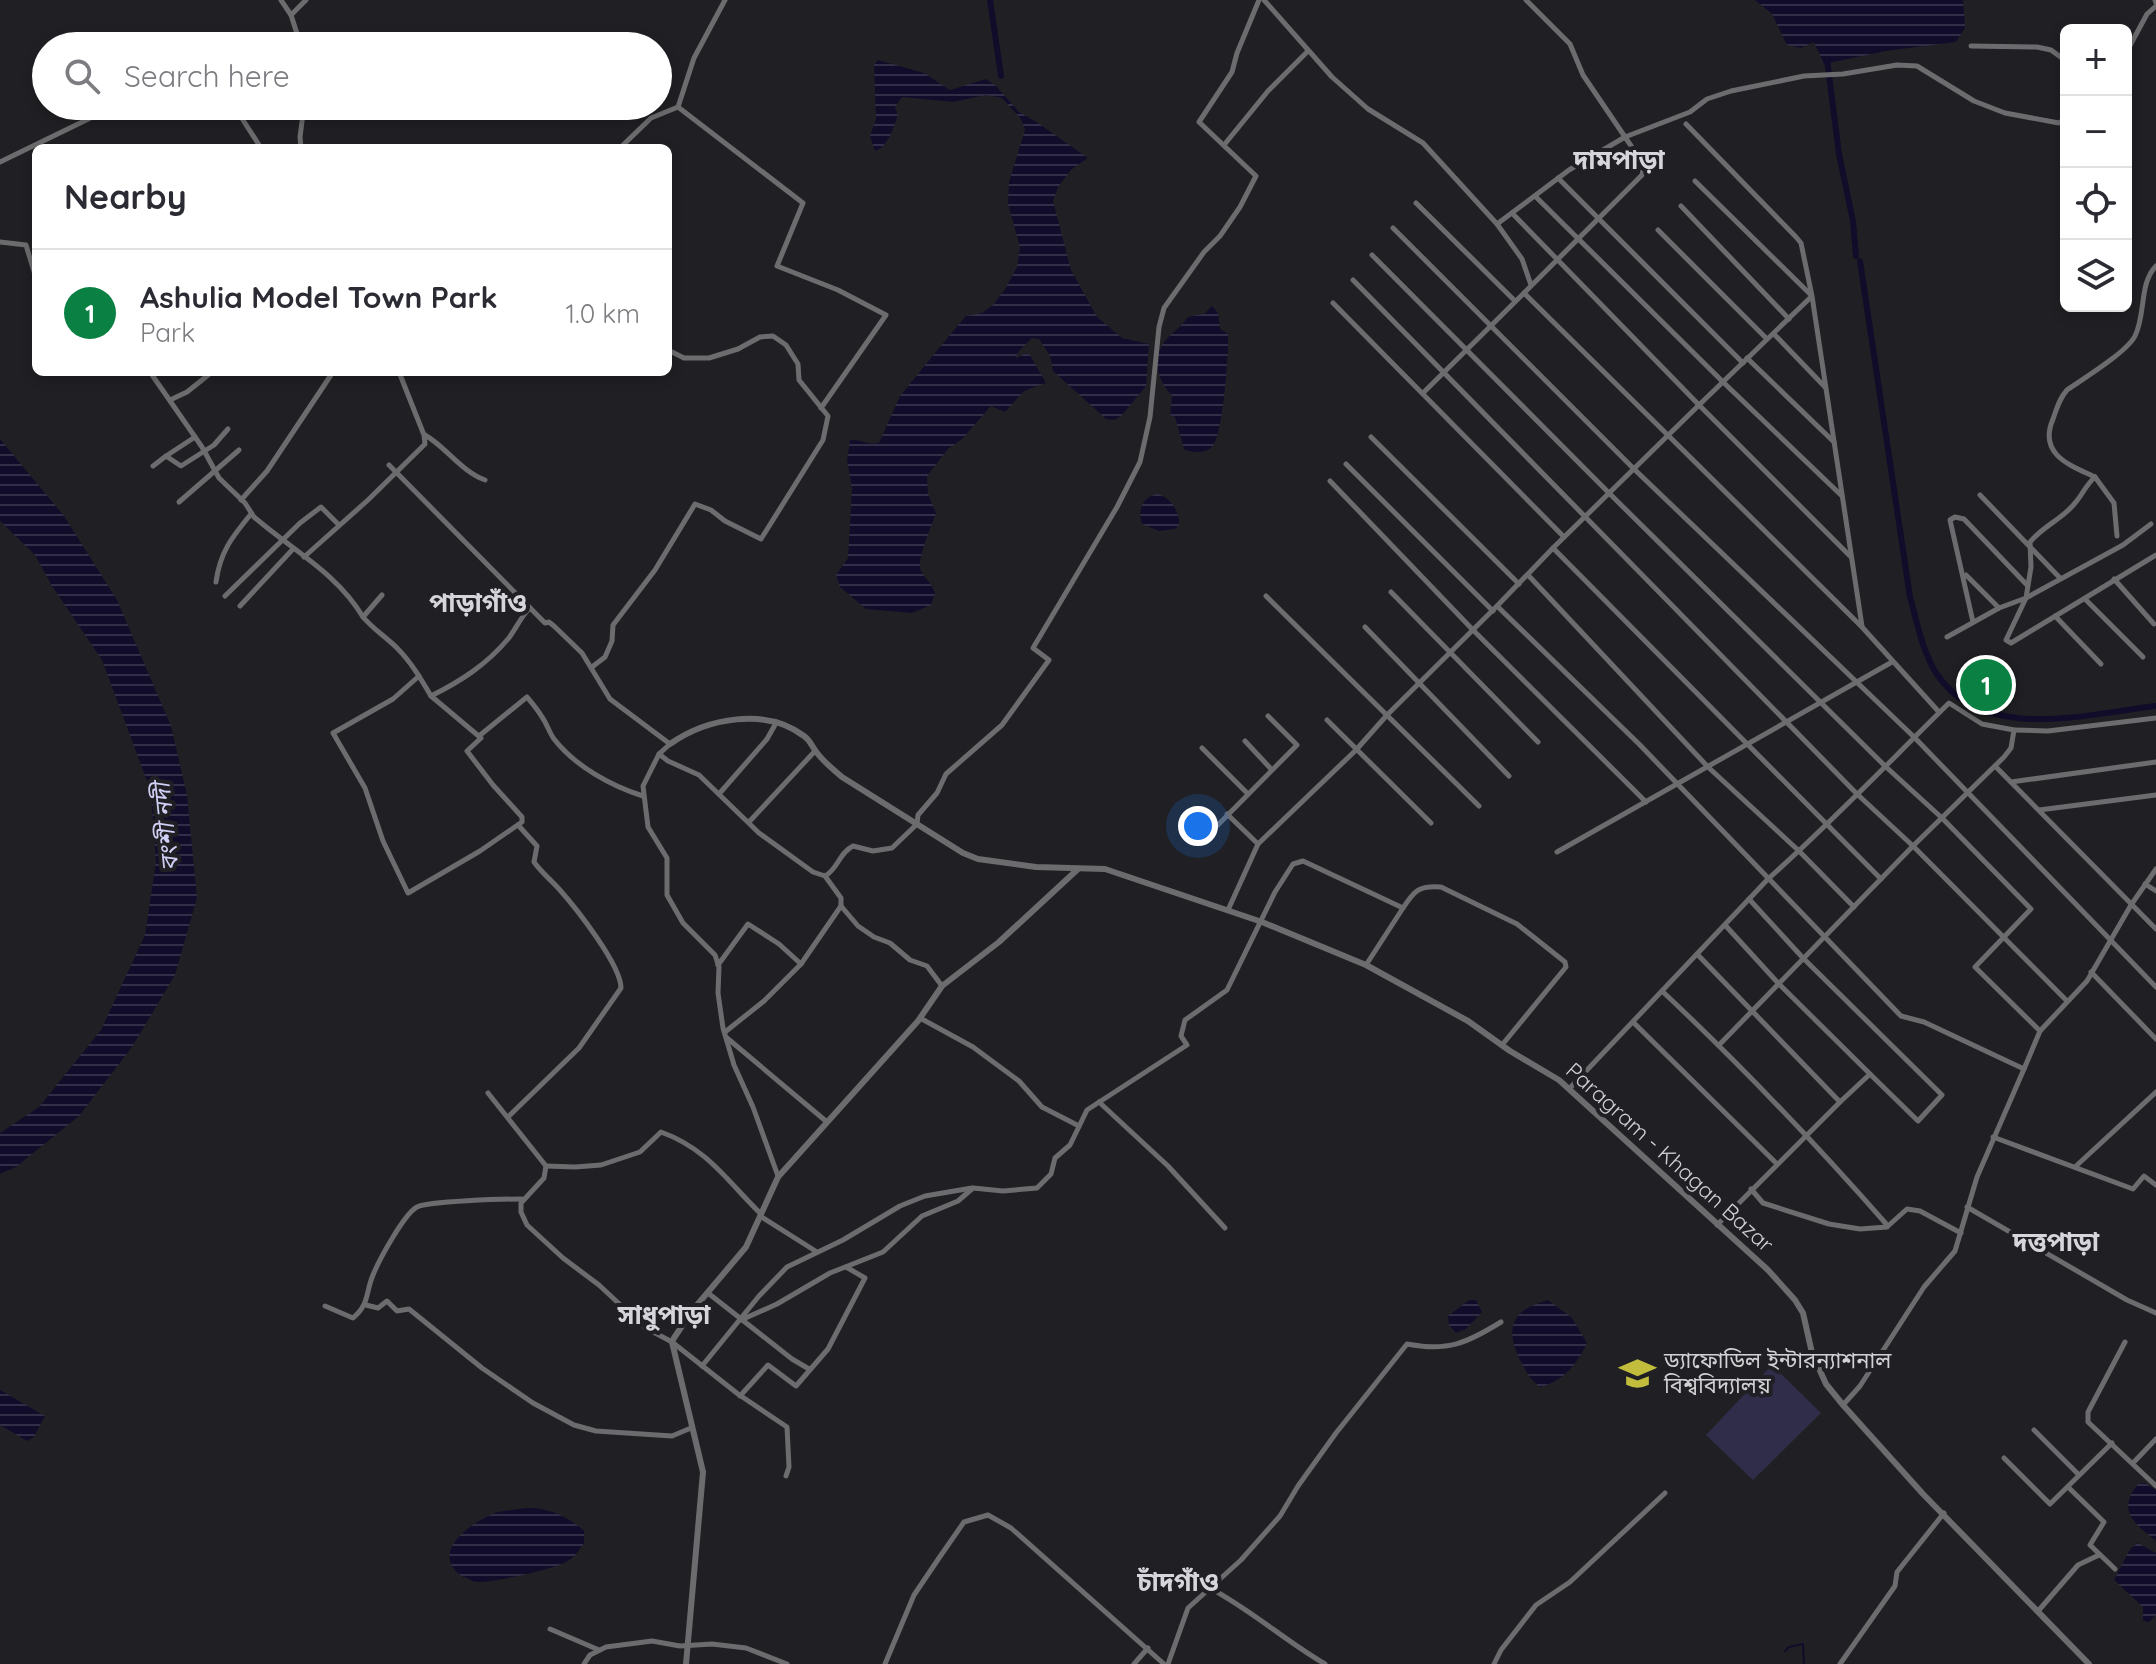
<!DOCTYPE html>
<meta charset="utf-8">
<style>
body{margin:0;font-family:Quicksand,"Noto Sans Bengali",sans-serif;background:#f2f2f3;color:#2b2b33}
.controls{position:absolute;right:24px;top:24px;display:grid;overflow:hidden;border-radius:12px;box-shadow:0 4px 12px #0003}
.controls button{width:72px;height:72px;display:grid;place-items:center;padding:0;border:0;border-bottom:2px solid #e1e1e2;background:#fff;color:#2b2b33;font:40px sans-serif}
.you{position:absolute;left:1198px;top:826px;width:28px;height:28px;margin:-20px;border:6px solid #fff;border-radius:50%;background:#1a73e8;box-shadow:0 0 0 12px #1a73e833}
.badge{display:grid;place-items:center;width:52px;height:52px;border-radius:50%;background:#0b8043;color:#fff;font-size:26px;font-weight:700}
.pin{position:absolute;translate:-50% -50%;border:4px solid #fff;box-shadow:0 2px 8px #0006}
.list{margin:0;padding:0;list-style:none}
h2{display:flex;justify-content:space-between;align-items:center;height:104px;margin:0;padding:0 32px;font-size:34px}
h2 small{font-size:26px;font-weight:400;color:#7c7c81}
.list li{display:grid;grid-template-columns:52px 1fr auto;gap:24px;align-items:center;box-sizing:border-box;height:128px;padding:0 32px;border-top:2px solid #e1e1e2}
.list b{display:block;font-size:30px;white-space:nowrap}
.list p{margin:0;font-size:26px;white-space:nowrap;color:#7c7c81}
.list em{font-size:26px;font-style:normal;color:#7c7c81}
.icon{flex:none;width:44px;height:44px;fill:none;stroke:currentColor;stroke-width:2;stroke-linecap:round;stroke-linejoin:round}
.map{position:relative;flex:none;width:2156px;height:1664px;overflow:hidden}
.search{position:absolute;background:#fff;box-shadow:0 4px 12px #0003;left:32px;top:32px;width:640px;height:88px;display:flex;align-items:center;gap:20px;box-sizing:border-box;padding:0 28px;border-radius:44px;color:#7c7c81;font-size:30px}
.panel{position:absolute;background:#fff;box-shadow:0 4px 12px #0003;left:32px;top:144px;width:640px;height:232px;border-radius:12px}
.map>svg:first-child{display:block}
</style>
<div class="map">
<svg width="2156" height="1664" viewBox="0 0 2156 1664">
<defs>
<pattern id="water-rules" width="6" height="5" patternUnits="userSpaceOnUse" patternTransform="scale(2)"><rect width="6" height="5" fill="#110c2a"/><path d="M0 2.5h6" fill="none" stroke="#332e48"/></pattern>
</defs>
<rect width="100%" height="100%" fill="#202024"/>
<polygon fill="#302d4b" points="1772,1365 1821,1413 1753,1480 1706,1435"/>
<g fill="url(#water-rules)">
<polygon points="1755,0 1963,0 1965,28 1956,42 1886,51 1824,64 1814,42 1801,48 1787,45 1772,14"/>
<path d="M878,60L924,73L950,90L986,79L996,86L1019,112L1038,123L1088,158L1071,170L1058,187L1053,201L1071,270L1097,317L1122,338L1149,344L1146,386L1123,414L1115,420L1106,419L1053,371L1050,356L1039,339L1032,338L1019,351L1015,359L1026,353L1030,355L1046,383L1024,391L1005,412L991,406L962,439L948,449L927,476L928,494L936,513C932,525 916,560 921,571C925,579 932,583 935,593L931,605L912,613L866,609L840,587L836,575L848,558L852,488L847,460L850,440C861,439 868,445 879,443L900,396L939,348L966,316L982,313L994,304L1005,289L1017,267L1020,247L1008,204L1009,182L1025,130L1021,119L1002,98L986,95L953,102L902,97L895,107L898,115C893,128 889,146 875,151L870,136L876,119L874,65Z"/>
<path d="M1212,306L1218,313L1220,329L1228,334C1229,353 1223,433 1213,446C1206,454 1192,453 1184,449L1175,417L1170,415L1172,395C1158,382 1151,358 1165,341C1172,333 1181,327 1188,317L1204,314Z"/>
<polygon points="0,439 64,516 117,600 171,726 187,795 197,898 175,975 132,1047 79,1116 16,1167 0,1174 0,1133 39,1107 101,1030 145,935 156,862 151,792 102,660 52,586 35,555 0,521"/>
<path d="M1158,494C1171,498 1180,512 1179,525L1175,529L1159,531L1142,524C1137,510 1143,496 1158,494Z"/>
<polygon points="1469,1300 1476,1300 1482,1312 1466,1329 1456,1333 1449,1325 1448,1316"/>
<path d="M1548,1300L1572,1318L1587,1343C1577,1364 1564,1381 1540,1387C1529,1379 1524,1368 1518,1356C1504,1323 1516,1309 1548,1300Z"/>
<polygon points="0,1390 45,1416 34,1437 27,1441 0,1425"/>
<path d="M2145,1483L2156,1490V1541C2133,1523 2117,1510 2138,1484Z"/>
<path d="M526,1508C547,1507 568,1516 584,1531V1543C580,1549 575,1557 568,1561C555,1569 492,1583 477,1582C473,1582 464,1577 460,1575C429,1551 474,1521 495,1513C504,1510 516,1510 526,1508Z"/>
<polygon points="2138,1543 2156,1553 2156,1615 2149,1622 2143,1621 2143,1607 2114,1580 2130,1549"/>
</g>
<g fill="none" stroke-linecap="round" stroke-linejoin="round">
<polyline stroke="#110c2a" stroke-width="2" points="1785,1651 1789,1647 1803,1644 1804,1664"/>
<g stroke="#110c2a" stroke-width="6">
<polyline points="990,0 1001,76"/>
<polyline points="1827,59 1839,154 1853,221 1856,256"/>
<path d="M1860,261L1910,597C1917,622 1922,650 1936,673C1983,744 2086,714 2156,706"/>
</g>
<g stroke="#6c6c6e" stroke-width="5">
<polyline points="281,0 291,15 301,46"/>
<polyline points="725,0 694,58 678,107 803,203 777,266 838,290 886,315 821,408"/>
<polyline points="1264,0 1332,77 1368,109 1423,143 1497,224 1569,170 1625,137 1690,112 1707,99 1731,91 1804,76 1843,74 1897,65 1917,66 1974,101 2005,113 2059,123 2066,118"/>
<polyline points="1526,0 1570,44 1583,75 1644,165 1642,175 1524,293 1862,627 1939,712"/>
<polyline points="2155,0 2156,3"/>
<polyline points="291,15 306,0"/>
<polyline points="1971,46 2037,47 2051,50 2066,61"/>
<polyline points="2126,53 2147,14 2156,6"/>
<polyline points="162,106 180,106"/>
<polyline points="227,106 241,117 261,148"/>
<polyline points="1686,124 1796,237 1801,243 1812,296 1862,626"/>
<polyline points="1224,145 1268,91 1308,51"/>
<polyline points="301,148 300,137 304,106"/>
<polyline points="620,148 651,118 678,107"/>
<polyline points="0,162 115,106"/>
<polyline points="1558,178 1743,363"/>
<polyline points="1695,181 1811,295"/>
<polyline points="1535,196 1723,382 1842,496"/>
<polyline points="1416,203 1515,301"/>
<polyline points="1681,206 1789,319"/>
<polyline points="1512,213 1699,405 1553,548 1497,606 1639,744 1901,1016 1924,1022 2024,1069 2040,1031 2087,981 2131,905 2156,869"/>
<polyline points="1497,224 1522,259 1531,285"/>
<polyline points="1393,228 1634,469 1914,737 2156,987"/>
<polyline points="1658,230 1767,339"/>
<polyline points="0,242 26,245 36,278"/>
<polyline points="1372,255 1609,493 1885,766 1942,818 2031,909 1975,967 2040,1031"/>
<path d="M1353,280L1857,794L1913,846L2004,757L2011,748L2014,730L1982,724L1949,703C1889,762 1831,823 1768,879L1569,1089"/>
<polyline points="1811,297 1699,405 1850,556"/>
<polyline points="1333,303 1564,537"/>
<polyline points="1774,334 1825,387"/>
<polyline points="1747,358 1834,442"/>
<path d="M150,372L202,447L219,478L245,503L254,517C292,550 337,573 363,617"/>
<polyline points="1423,393 1524,293"/>
<polyline points="170,400 187,392 212,372"/>
<path d="M425,435C447,448 461,471 485,480"/>
<polyline points="1371,437 1519,584"/>
<polyline points="166,456 195,437"/>
<polyline points="1346,464 1493,611"/>
<polyline points="389,465 545,623 549,622 554,626 582,653 610,699 670,744 659,754 643,786 648,827 667,858 667,895 683,923 715,955 719,967 718,993 723,1028 734,1065 753,1107 778,1176"/>
<polyline points="153,466 166,456 181,466 214,445 228,429"/>
<polyline points="2095,477 2114,503 2117,536"/>
<polyline points="1330,481 1473,630 1646,802"/>
<polyline points="1980,495 2060,578"/>
<polyline points="241,500 267,471 333,372"/>
<polyline points="179,502 239,450"/>
<polyline points="2151,524 2123,545 2026,598 2006,640 2011,643 2156,555"/>
<polyline points="1553,548 1881,879"/>
<polyline points="304,557 368,500 425,444 424,435 399,372"/>
<polyline points="1528,575 1708,767 1799,851 1854,907"/>
<polyline points="1966,575 1999,608"/>
<polyline points="2114,579 2154,624"/>
<path d="M216,582C220,552 232,537 251,514"/>
<polyline points="1391,592 1538,742"/>
<path d="M382,595L363,617C373,629 386,637 397,648C411,662 421,679 431,696C461,681 486,665 508,639C516,629 521,616 530,608"/>
<polyline points="225,596 300,523 321,507 339,525"/>
<polyline points="1266,596 1479,806"/>
<polyline points="2085,599 2143,657"/>
<polyline points="240,606 293,549"/>
<polyline points="2055,616 2101,664"/>
<polyline points="1973,622 1950,520 1955,517 1964,519 2027,585"/>
<polyline points="1365,627 1509,776"/>
<path d="M1947,637L1999,608L2026,598L2031,567L2030,542C2043,526 2064,518 2075,503C2083,494 2085,486 2095,477C2069,465 2038,454 2053,419C2057,408 2059,399 2067,390C2083,379 2127,352 2135,336C2146,314 2139,283 2156,266"/>
<polyline points="592,667 605,657 612,641 613,625 655,570 695,504 711,510 725,521 761,539 823,440 828,416 799,380 798,364 786,345 773,336 760,337 738,349 709,358 684,358 668,350"/>
<polyline points="419,676 393,699 333,733 365,788 383,841 408,893 480,851 522,822 522,817 493,785 467,751 481,738 431,696"/>
<polyline points="1327,720 1431,823"/>
<polyline points="2014,730 2048,731 2156,718"/>
<path d="M479,736L527,697C532,703 538,710 542,717C547,724 549,732 554,739C575,766 611,786 643,796"/>
<polyline points="1245,741 1272,770"/>
<polyline points="1202,748 1248,794"/>
<path d="M659,754L668,761L699,775L759,833L813,872L825,876C838,869 839,853 853,846L873,851L892,848L917,824L918,815L937,793L946,774L1002,725L1049,660L1033,648L1117,507L1140,462L1150,417L1159,327L1164,308L1204,252L1220,236L1240,207L1256,176L1199,122L1232,72L1237,53L1259,0"/>
<polyline points="1995,766 2156,929"/>
<polyline points="2011,782 2156,762"/>
<polyline points="719,794 767,739 776,723"/>
<polyline points="2039,810 2156,795"/>
<polyline points="1227,814 1258,844"/>
<polyline points="749,822 815,751"/>
<polyline points="1204,839 1297,745 1268,716"/>
<polyline points="1557,852 1892,662"/>
<polyline points="825,876 841,898 841,906 858,926 874,937 890,943 910,960 927,966 942,986"/>
<polyline points="2145,884 2156,891"/>
<polyline points="1749,899 1803,958 1942,1095 1918,1121 1870,1074"/>
<path d="M1403,908C1414,891 1419,885 1441,887L1517,924L1565,962L1566,967L1502,1045"/>
<polyline points="1228,910 1258,844 1356,750 1387,715 1497,606"/>
<polyline points="1725,925 1778,983 1870,1074 1840,1102"/>
<polyline points="1697,954 1840,1102 1717,1225"/>
<polyline points="718,965 748,924 779,944 801,964 841,906"/>
<polyline points="2091,972 2156,1039"/>
<path d="M1662,991C1742,1066 1816,1144 1888,1226L1907,1209L1920,1211L1961,1233"/>
<polyline points="920,1018 973,1047 1019,1081 1042,1107 1079,1126"/>
<polyline points="1633,1022 1777,1164"/>
<polyline points="725,1032 764,1001 801,964"/>
<polyline points="727,1038 827,1122"/>
<polyline points="1719,1045 1913,846 2066,1000"/>
<polyline points="488,1093 546,1166 544,1178 521,1203 521,1212 527,1225 563,1258 599,1285 644,1327 672,1342 738,1394 787,1427 789,1467 786,1476"/>
<polyline points="1099,1102 1168,1166 1225,1228"/>
<path d="M508,1117L579,1048L621,988C621,965 576,908 559,889C551,880 541,872 534,862L537,846L518,825"/>
<polyline points="1993,1137 2133,1189 2144,1176 2156,1185"/>
<path d="M546,1166L575,1167L601,1165L640,1152L661,1132C708,1149 727,1181 761,1214"/>
<polyline points="2075,1167 2156,1092"/>
<polyline points="1751,1189 1763,1203 1829,1224 1860,1229 1887,1227"/>
<polyline points="1967,1207 2127,1300 2156,1313"/>
<polyline points="760,1216 817,1252"/>
<polyline points="708,1293 792,1359 809,1369"/>
<polyline points="366,1305 378,1308 387,1301 397,1311 409,1309 482,1368 533,1403 574,1425 596,1431 672,1436 691,1428"/>
<path d="M325,1306L353,1318C370,1303 365,1294 373,1275C379,1260 404,1214 417,1207C428,1201 505,1199 522,1199"/>
<polyline points="741,1320 777,1304 830,1273 883,1252 922,1216 958,1201 973,1188 1003,1191 1037,1188 1051,1174 1055,1158 1070,1145 1087,1110 1187,1045 1181,1036 1185,1020 1227,990 1275,892 1293,864 1303,861 1403,908 1366,965"/>
<polyline points="2125,1342 2088,1412 2088,1422 2156,1486"/>
<polyline points="702,1366 759,1296 787,1267 843,1240 900,1206 925,1196 972,1188"/>
<polyline points="740,1396 768,1365 796,1386 828,1349 865,1278 846,1267"/>
<polyline points="1843,1405 1860,1386 1924,1287 1955,1251 1977,1177 2024,1069"/>
<polyline points="2034,1430 2079,1475"/>
<polyline points="2004,1458 2050,1504 2112,1443"/>
<polyline points="2133,1463 2156,1439"/>
<polyline points="2068,1487 2104,1522 2090,1545 2115,1569"/>
<path d="M1208,1587C1250,1609 1284,1640 1325,1664"/>
<polyline points="2039,1610 2078,1565 2099,1555"/>
<polyline points="550,1629 599,1650"/>
<polyline points="584,1664 590,1655 606,1647 652,1641 680,1646 712,1644 746,1648 787,1664"/>
<polyline points="885,1664 914,1595 939,1558 964,1522 988,1515 1011,1528 1164,1664"/>
<polyline points="1134,1664 1148,1648"/>
<path d="M1168,1664L1188,1608L1241,1560L1280,1516L1298,1486L1336,1433L1407,1344C1448,1352 1467,1343 1501,1322"/>
<polyline points="1494,1664 1501,1650 1536,1605 1570,1582 1665,1493"/>
<polyline points="1840,1664 1895,1586 1897,1572 1944,1513"/>
</g>
<g stroke="#6c6c6e" stroke-width="6">
<path d="M670,744C707,718 766,707 804,736C810,740 811,745 815,750C822,761 833,769 842,777L963,853L978,859L1036,867L1105,869L1262,922L1366,965L1468,1021L1510,1051L1559,1080L1768,1270L1795,1300L1803,1313L1812,1353L1826,1384L1843,1405L1923,1494L2089,1664"/>
<polyline points="686,1664 703,1472 672,1342 674,1338 692,1311 746,1247 778,1177 918,1021 942,986 999,942 1078,869"/>
</g>
</g>
<defs>
<symbol id="university-bare" viewBox="-9 -9 18 18"><path d="M0-5L7-2L0 1L-7-2ZM-4 1L0 2.5L4 1V4Q0 6-4 4Z" fill="#c3bd3e" stroke="#202024" stroke-width="2.5" paint-order="stroke"/></symbol>
</defs>
<g fill-rule="evenodd">
<use href="#university-bare" x="1612" y="1348" width="51" height="51"/>
</g>
<g text-anchor="middle" dominant-baseline="central" stroke-width="8" stroke-linejoin="round" paint-order="stroke">
<g font-size="22" fill="#d1d1d4" stroke="#202024">
<text transform="translate(1670 1157) rotate(42)">Paragram - Khagan Bazar</text>
</g>
<g font-size="22" fill="#d1d1d4" stroke="#202024" text-anchor="start">
<text x="1664" y="1360">ড্যাফোডিল ইন্টারন্যাশনাল<tspan x="1664" dy="25">বিশ্ববিদ্যালয়</tspan></text>
</g>
<g font-size="24" font-style="italic" fill="#d0cff5" stroke="#202024">
<text transform="translate(165 827) rotate(-96)">বংশী নদী</text>
</g>
<g font-size="26" font-weight="bold" fill="#d5d5db" stroke="#202024">
<text x="1619" y="159">দামপাড়া</text>
<text x="478" y="602">পাড়াগাঁও</text>
<text x="2056" y="1241">দত্তপাড়া</text>
<text x="664" y="1314">সাধুপাড়া</text>
<text x="1178" y="1581">চাঁদগাঁও</text>
</g>
</g>
</svg>
<div class="controls">
<button>+</button>
<button>−</button>
<button><svg class="icon" aria-label="locate" viewBox="0 0 24 24"><circle cx="12" cy="12" r="6"/><path d="M12 2v4M12 18v4M2 12h4M18 12h4"/></svg></button>
<button><svg class="icon" aria-label="layers" viewBox="0 0 24 24"><path d="M12 4l9 5-9 5-9-5zM3 14l9 5 9-5"/></svg></button>
</div>
<div class="you"></div>
<div class="pin badge" style="left:1986px;top:685px">1</div>
<div class="search"><svg class="icon" aria-label="search" viewBox="0 0 24 24"><circle cx="10" cy="10" r="6"/><path d="M15 15l6 6"/></svg>Search here</div>
<section class="panel">
<h2>Nearby<small></small></h2>
<ul class="list">
<li><span class="badge">1</span><div><b>Ashulia Model Town Park</b><p>Park</p></div><em>1.0 km</em></li>
</ul>
</section>
</div>
